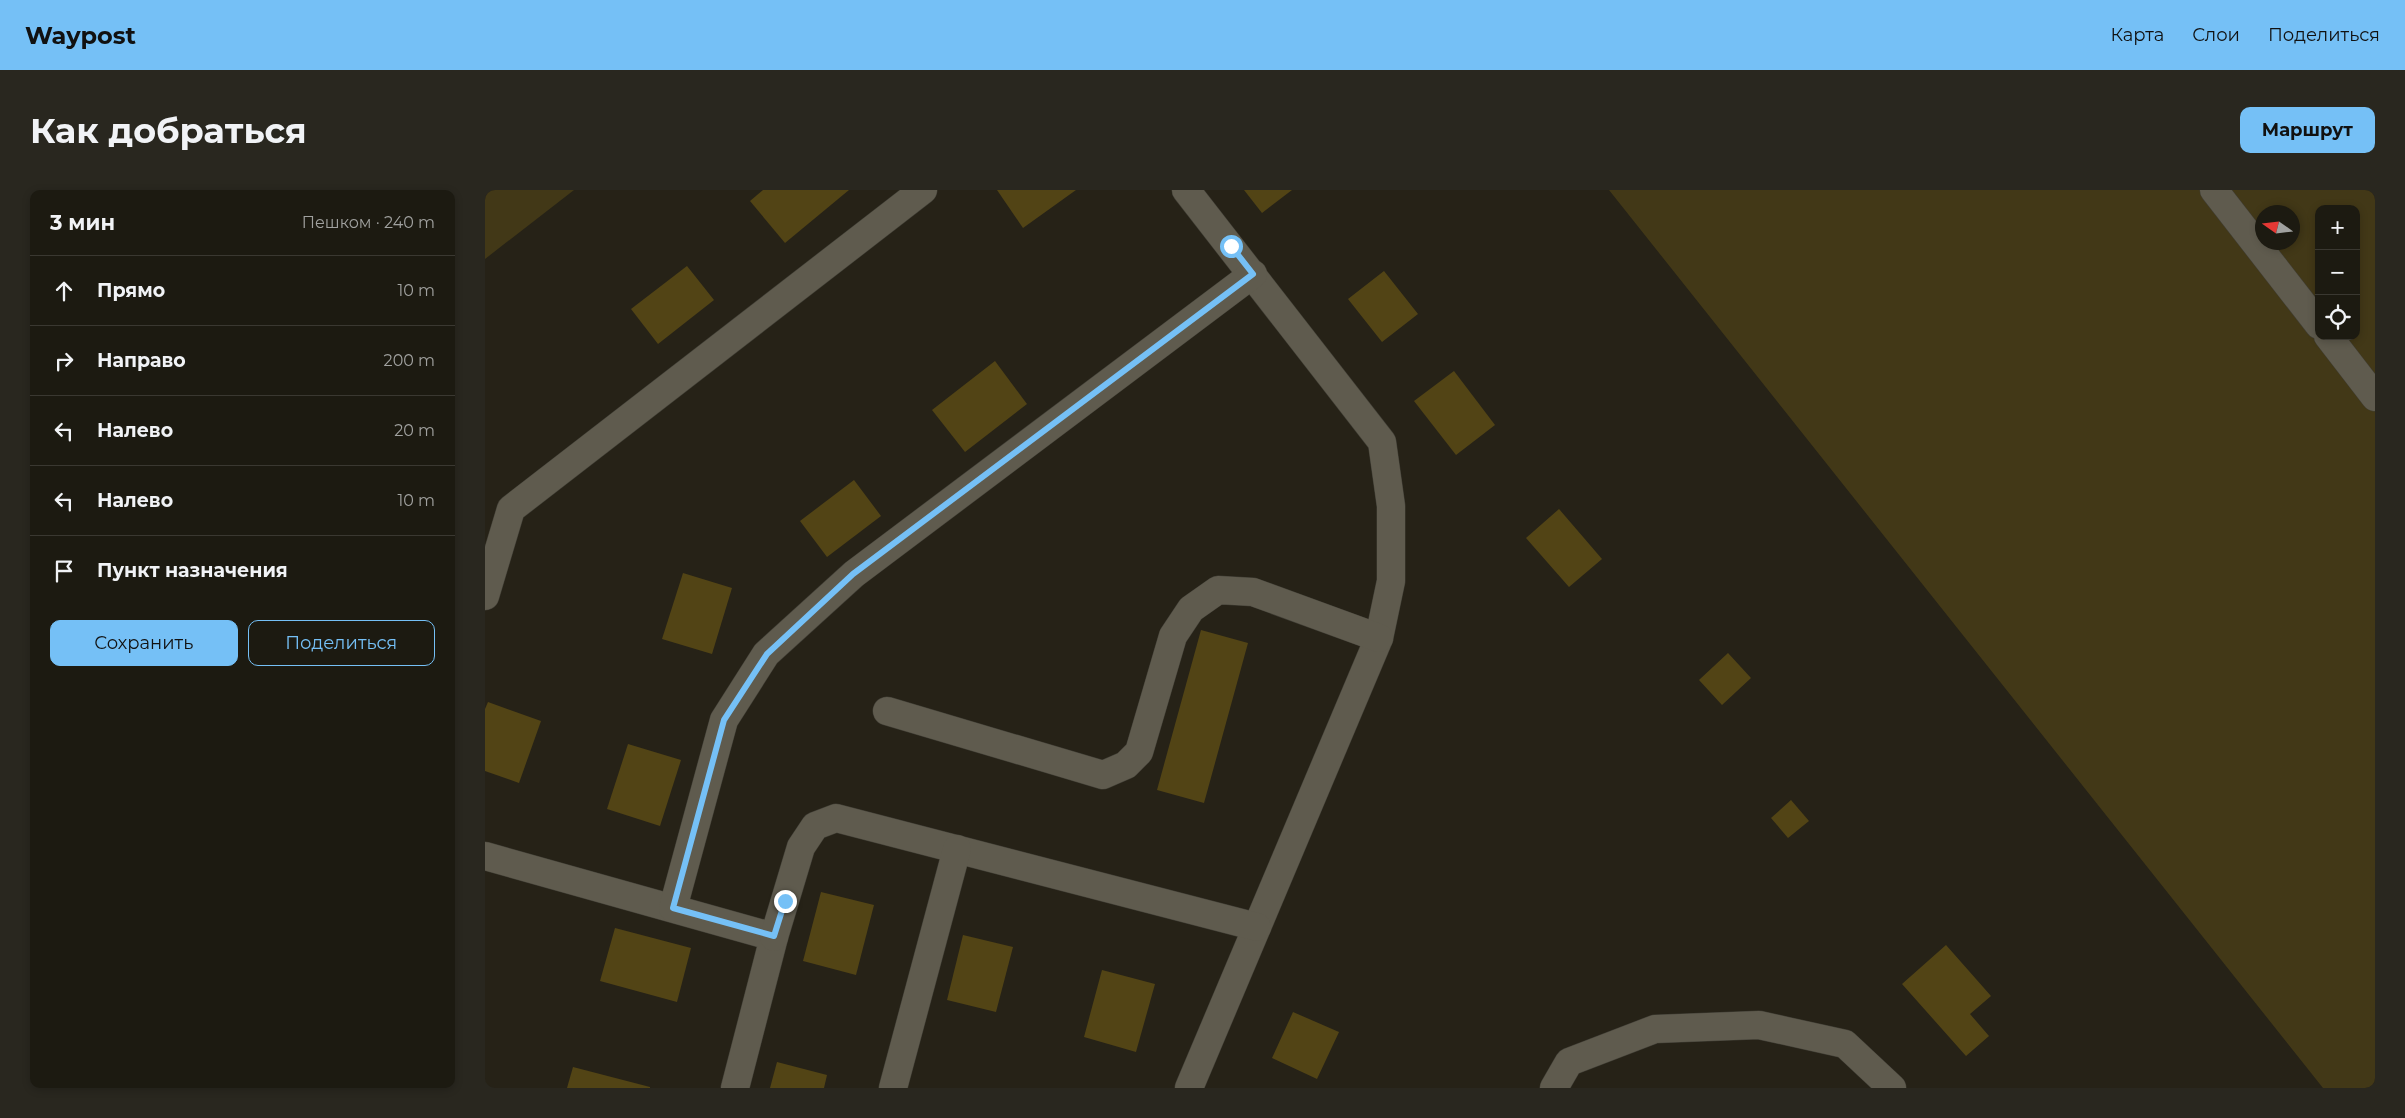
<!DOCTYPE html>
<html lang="ru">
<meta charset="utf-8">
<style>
body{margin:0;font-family:Montserrat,sans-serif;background:#29271f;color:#f1f3f6}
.controls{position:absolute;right:15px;top:15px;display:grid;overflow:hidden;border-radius:10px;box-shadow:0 2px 8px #0003}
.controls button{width:45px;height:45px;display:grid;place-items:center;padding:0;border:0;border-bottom:1px solid #3a3831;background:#1c1a11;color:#f1f3f6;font:25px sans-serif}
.compass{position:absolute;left:1770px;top:15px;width:45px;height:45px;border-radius:50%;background:#1c1a11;box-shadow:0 2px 8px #0003;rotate:284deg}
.stop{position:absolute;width:15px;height:15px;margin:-11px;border:4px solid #75c0f6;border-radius:50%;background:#fff}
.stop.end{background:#75c0f6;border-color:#fff;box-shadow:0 1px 5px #0008}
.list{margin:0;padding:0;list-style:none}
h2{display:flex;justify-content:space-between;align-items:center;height:65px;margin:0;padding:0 20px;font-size:21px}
h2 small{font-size:16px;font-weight:400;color:#a0a19f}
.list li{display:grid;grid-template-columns:32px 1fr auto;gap:15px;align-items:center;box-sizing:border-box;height:70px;padding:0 20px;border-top:1px solid #3a3831}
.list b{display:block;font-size:19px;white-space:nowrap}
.list em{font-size:16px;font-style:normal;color:#a0a19f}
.actions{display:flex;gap:10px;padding:15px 20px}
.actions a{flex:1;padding:11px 0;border:1px solid #75c0f6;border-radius:10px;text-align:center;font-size:18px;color:#75c0f6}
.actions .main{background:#75c0f6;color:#111}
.icon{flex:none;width:28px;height:28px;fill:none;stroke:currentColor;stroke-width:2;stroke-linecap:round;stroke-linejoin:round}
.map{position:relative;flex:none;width:1890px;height:898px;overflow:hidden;border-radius:10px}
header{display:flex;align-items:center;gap:30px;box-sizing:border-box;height:70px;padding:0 25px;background:#75c0f6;color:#111}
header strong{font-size:24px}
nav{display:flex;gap:28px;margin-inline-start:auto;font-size:18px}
.intro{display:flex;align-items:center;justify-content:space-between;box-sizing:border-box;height:120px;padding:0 30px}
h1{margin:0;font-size:35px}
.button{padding:12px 22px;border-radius:10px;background:#75c0f6;color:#111;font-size:18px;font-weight:700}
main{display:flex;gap:30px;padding:0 30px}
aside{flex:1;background:#1c1a11;border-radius:10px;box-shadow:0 2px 8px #0003}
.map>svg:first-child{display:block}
</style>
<header>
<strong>Waypost</strong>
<nav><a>Карта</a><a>Слои</a><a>Поделиться</a></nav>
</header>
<div class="intro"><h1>Как добраться</h1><a class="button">Маршрут</a></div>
<main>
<aside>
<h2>3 мин<small>Пешком · 240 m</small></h2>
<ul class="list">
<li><svg class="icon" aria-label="ahead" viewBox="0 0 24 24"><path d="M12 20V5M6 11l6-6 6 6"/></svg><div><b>Прямо</b></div><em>10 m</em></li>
<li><svg class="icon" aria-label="right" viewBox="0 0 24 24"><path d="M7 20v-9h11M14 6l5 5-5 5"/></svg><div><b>Направо</b></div><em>200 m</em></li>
<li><svg class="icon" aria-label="left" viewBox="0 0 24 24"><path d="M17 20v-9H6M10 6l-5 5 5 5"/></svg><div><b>Налево</b></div><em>20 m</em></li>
<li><svg class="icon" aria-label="left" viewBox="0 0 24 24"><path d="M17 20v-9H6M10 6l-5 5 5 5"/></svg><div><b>Налево</b></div><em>10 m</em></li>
<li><svg class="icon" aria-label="arrive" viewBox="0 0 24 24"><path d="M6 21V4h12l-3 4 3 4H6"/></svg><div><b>Пункт назначения</b></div></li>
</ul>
<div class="actions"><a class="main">Сохранить</a><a>Поделиться</a></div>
</aside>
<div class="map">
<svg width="1890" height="898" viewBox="0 0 1890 898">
<rect width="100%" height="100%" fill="#262217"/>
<g fill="#423817" fill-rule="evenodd">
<polygon points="0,0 89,0 0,69"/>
<path d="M1124,0H1890V898H1838ZM1834,19H1871V146H1834ZM1778,22H1808V52H1778Z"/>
</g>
<g fill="#524415">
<polygon points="278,0 364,0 300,53 265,11"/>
<polygon points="512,0 591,0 538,38"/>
<polygon points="759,0 807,0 777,23"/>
<polygon points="202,76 229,110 173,154 146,119"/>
<polygon points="899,81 933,124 897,152 863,109"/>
<polygon points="510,171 542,214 480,262 447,220"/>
<polygon points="969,181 1010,235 971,265 929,211"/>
<polygon points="369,290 396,326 342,367 315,331"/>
<polygon points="1074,319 1117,369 1084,397 1041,348"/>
<polygon points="198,383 247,398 227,464 177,449"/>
<polygon points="716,440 763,453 719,613 672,600"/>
<polygon points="1243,463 1266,488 1237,515 1214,490"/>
<polygon points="3,512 56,531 34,593 0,581 0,519"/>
<polygon points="143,554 196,570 175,636 122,619"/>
<polygon points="1306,610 1324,631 1303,648 1286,628"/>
<polygon points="336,702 389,715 371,785 318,771"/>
<polygon points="130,738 206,758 192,812 115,791"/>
<polygon points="478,745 528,757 511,822 462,810"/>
<polygon points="1461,755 1506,806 1485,824 1504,846 1481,866 1417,794"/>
<polygon points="617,780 670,794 651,862 599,847"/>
<polygon points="808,822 854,842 832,889 787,868"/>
<polygon points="292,872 342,885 339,898 285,898"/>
<polygon points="88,877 165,897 165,898 82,898"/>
</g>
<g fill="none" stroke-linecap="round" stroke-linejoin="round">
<defs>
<g id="minor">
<polyline points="701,0 897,252 906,316 906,391 894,448 704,898"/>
<polyline points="1729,0 1834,135"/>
<polyline points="1843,146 1890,207"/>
<polyline points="0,406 26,319 438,0"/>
<polyline points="402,521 618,585 641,575 654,562 688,446 706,419 733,400 768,402 894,448"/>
<polyline points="0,666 289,747 250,898"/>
<polyline points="188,718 239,530 281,464 369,384 768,84"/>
<polyline points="289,747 316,657 330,636 351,628 772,737"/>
<polyline points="408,898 472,659"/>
<polyline points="1069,898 1084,872 1170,839 1274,835 1360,854 1407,898"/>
</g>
</defs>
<use href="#minor" stroke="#403e35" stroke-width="29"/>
<use href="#minor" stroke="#5f5b4e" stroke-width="28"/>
</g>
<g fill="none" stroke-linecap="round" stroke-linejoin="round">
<polyline stroke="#75c0f6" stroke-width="6" points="300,711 289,746 188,718 239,530 282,464 368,384 768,84 746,56"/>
</g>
</svg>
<div class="controls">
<button>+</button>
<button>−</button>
<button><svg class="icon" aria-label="locate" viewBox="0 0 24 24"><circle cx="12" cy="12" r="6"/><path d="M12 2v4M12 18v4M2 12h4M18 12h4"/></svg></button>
</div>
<svg class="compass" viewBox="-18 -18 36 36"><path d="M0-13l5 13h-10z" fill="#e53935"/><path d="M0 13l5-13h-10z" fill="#a0a19f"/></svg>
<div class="stop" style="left:746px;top:56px"></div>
<div class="stop end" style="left:300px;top:711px"></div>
</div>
</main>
